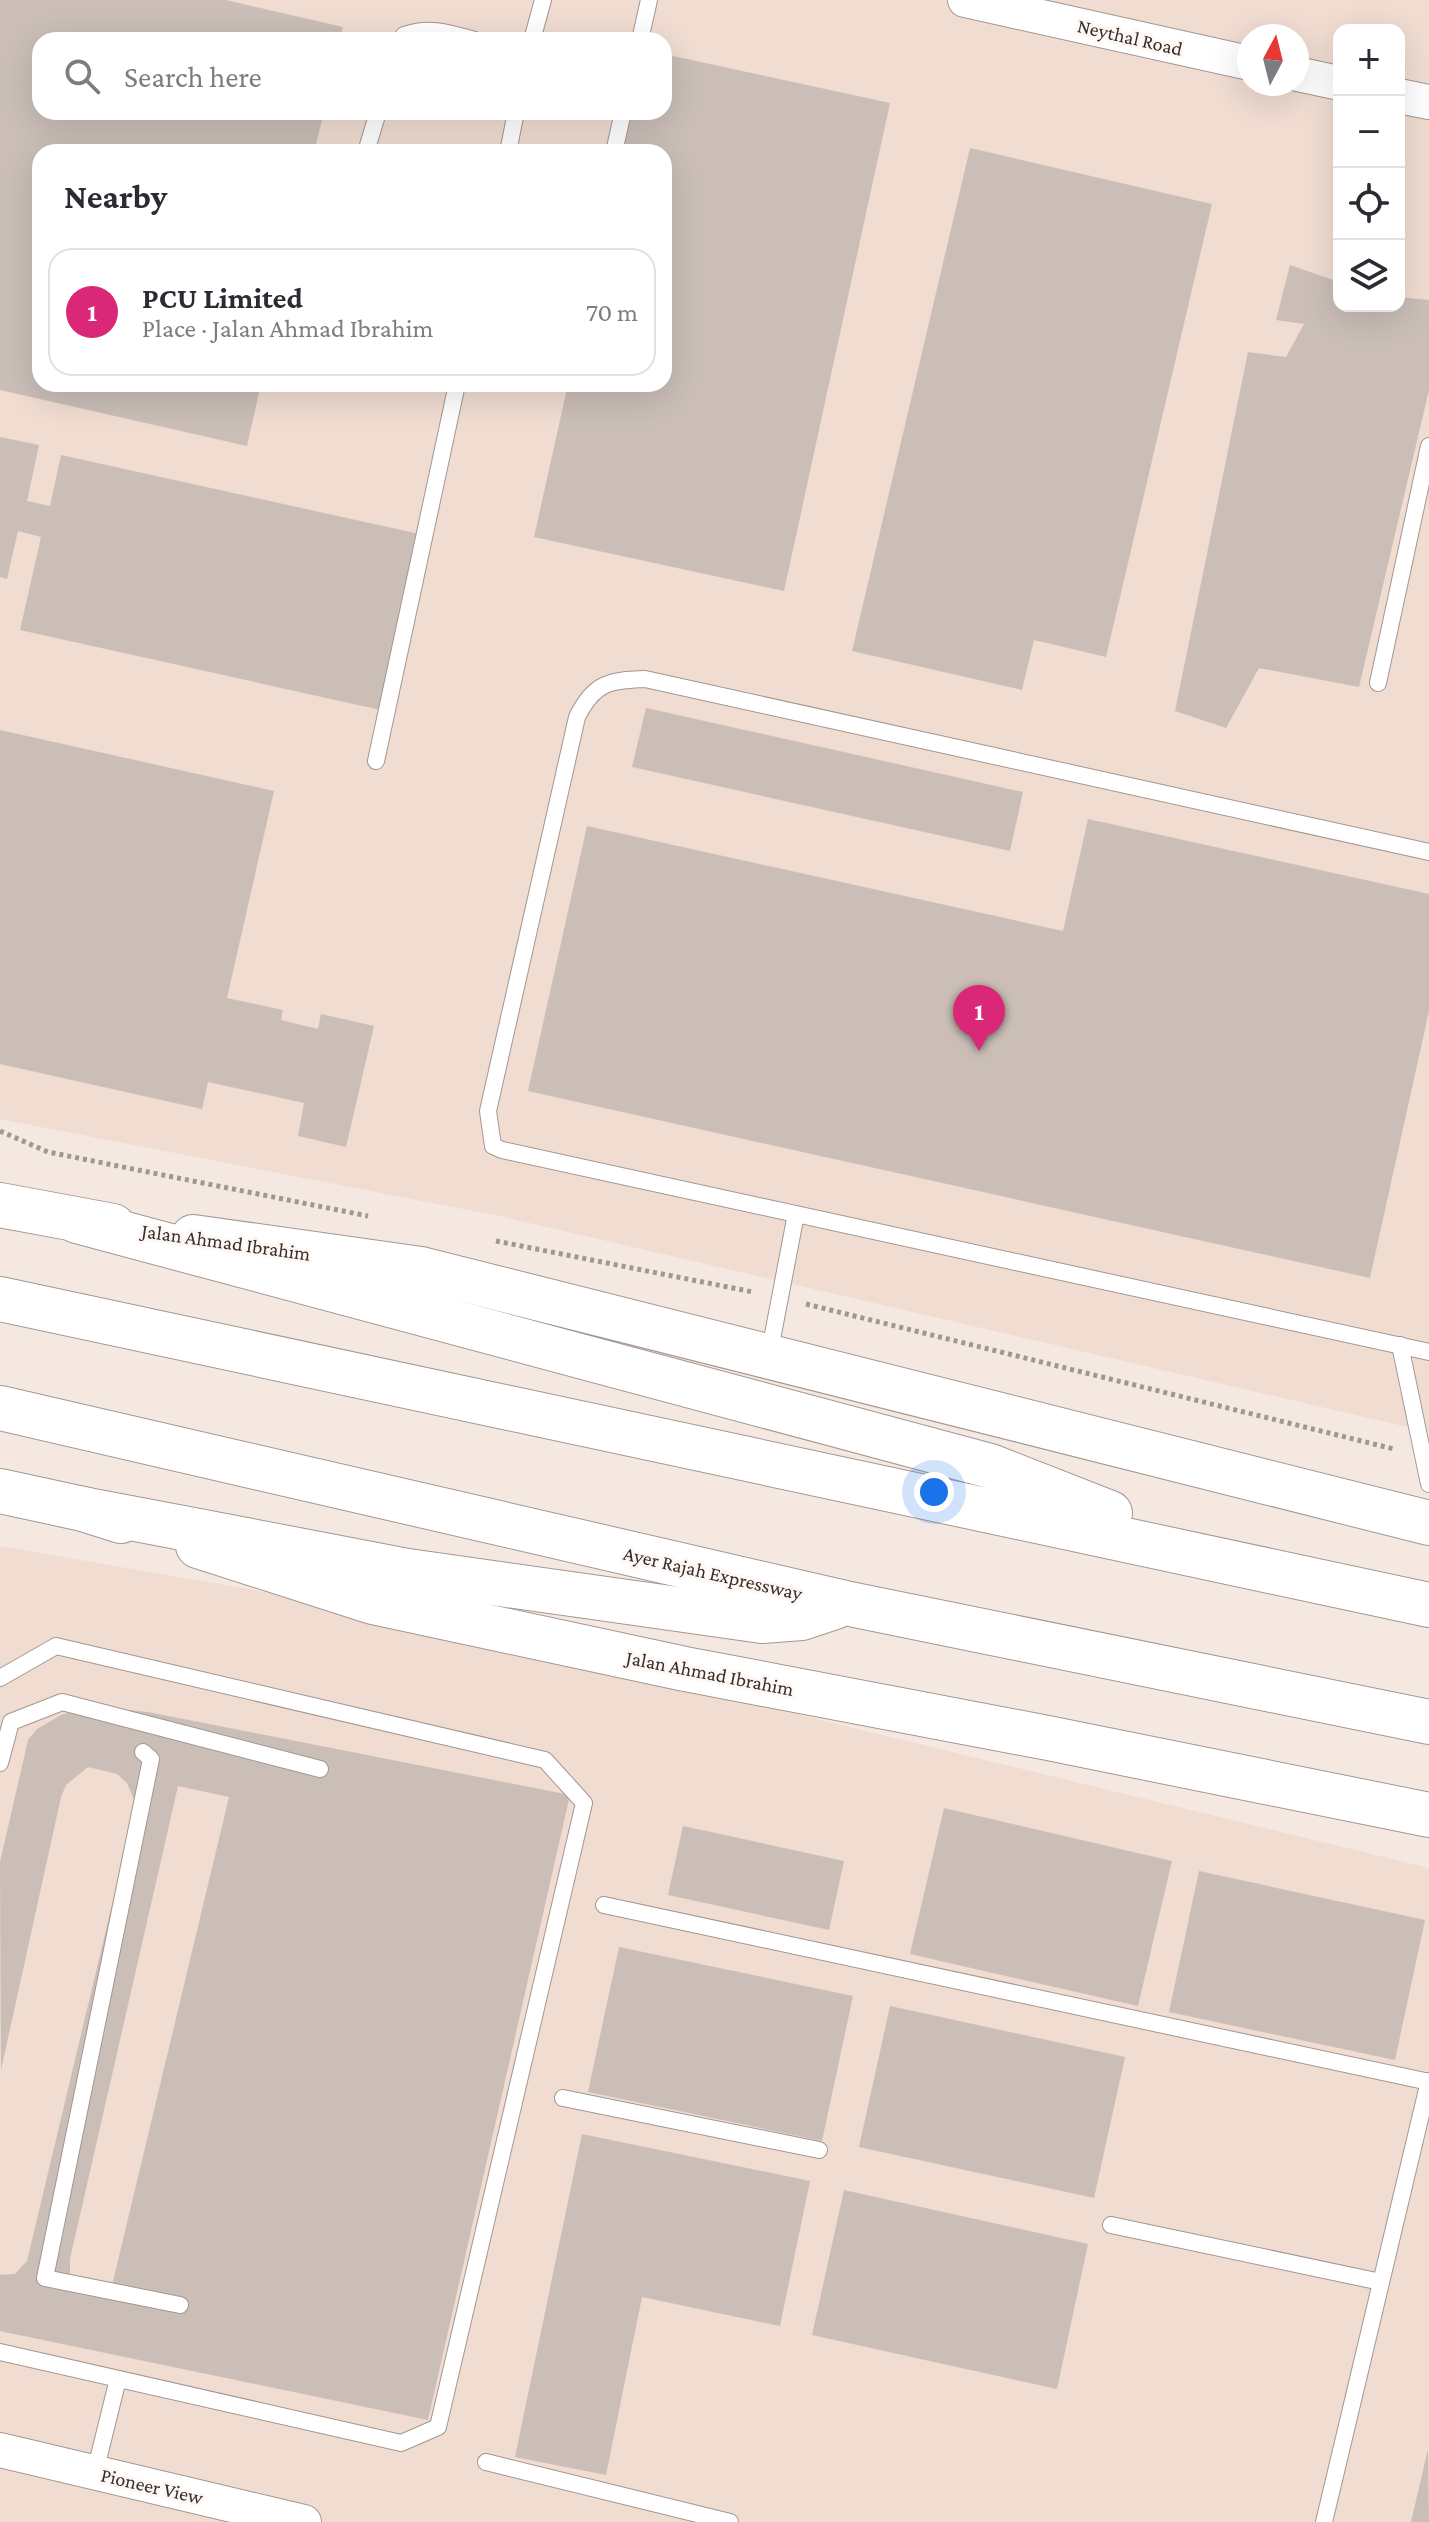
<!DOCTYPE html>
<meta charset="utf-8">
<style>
body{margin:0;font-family:"Crimson Pro",serif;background:#f7f7f7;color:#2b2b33}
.controls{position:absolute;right:24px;top:24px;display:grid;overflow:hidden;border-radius:16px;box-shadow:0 8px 32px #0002}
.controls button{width:72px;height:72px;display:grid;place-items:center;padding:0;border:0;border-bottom:2px solid #e1e1e2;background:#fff;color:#2b2b33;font:40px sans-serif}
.compass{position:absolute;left:1237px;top:24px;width:72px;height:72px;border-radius:50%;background:#fff;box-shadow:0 8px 32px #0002;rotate:7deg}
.you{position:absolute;left:934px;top:1492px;width:28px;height:28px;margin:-20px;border:6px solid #fff;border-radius:50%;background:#1a73e8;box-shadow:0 0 0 12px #1a73e833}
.badge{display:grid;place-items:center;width:52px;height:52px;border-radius:50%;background:#db2777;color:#fff;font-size:26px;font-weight:700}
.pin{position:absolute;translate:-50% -66px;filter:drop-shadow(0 2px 4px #0008)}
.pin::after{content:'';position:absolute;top:42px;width:28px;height:24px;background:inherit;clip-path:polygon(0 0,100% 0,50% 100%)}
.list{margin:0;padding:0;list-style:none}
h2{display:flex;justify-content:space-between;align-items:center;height:104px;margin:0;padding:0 32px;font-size:34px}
h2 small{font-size:26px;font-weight:400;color:#7c7c81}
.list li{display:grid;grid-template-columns:52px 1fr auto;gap:24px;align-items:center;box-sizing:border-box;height:128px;margin:0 16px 16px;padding:0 16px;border:2px solid #e1e1e2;border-radius:24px}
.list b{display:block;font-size:30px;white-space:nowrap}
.list p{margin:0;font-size:26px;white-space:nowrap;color:#7c7c81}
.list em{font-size:26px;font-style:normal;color:#7c7c81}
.icon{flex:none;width:44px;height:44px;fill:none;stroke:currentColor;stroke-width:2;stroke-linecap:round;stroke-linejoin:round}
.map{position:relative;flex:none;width:1429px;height:2522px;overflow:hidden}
.search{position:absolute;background:#fff;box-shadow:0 8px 32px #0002;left:32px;top:32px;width:640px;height:88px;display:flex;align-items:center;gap:20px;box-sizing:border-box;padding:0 28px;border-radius:24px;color:#7c7c81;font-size:30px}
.panel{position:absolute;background:#fff;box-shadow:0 8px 32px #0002;left:32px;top:144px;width:640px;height:248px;border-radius:24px}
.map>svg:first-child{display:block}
</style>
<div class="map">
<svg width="1429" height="2522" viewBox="0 0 1429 2522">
<rect width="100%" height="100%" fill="#f5e8e1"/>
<g fill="#f0dcd1" fill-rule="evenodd">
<path d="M0,0H1429V1432L499,1216L0,1119ZM1339,30H1399V306H1339ZM1249,36H1297V84H1249ZM40,40H664V112H40ZM40,152H664V384H40Z"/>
<polygon points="0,1546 373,1611 1429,1868 1429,2522 0,2522"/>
</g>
<g fill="#cabeb7" fill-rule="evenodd">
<polygon points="0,0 226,0 343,27 340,40 40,40 40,112 324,112 314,152 40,152 40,384 261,384 247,446 0,390"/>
<polygon points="664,54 890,103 784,591 534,537 568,384 664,384 664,152 618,152 627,112 664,112"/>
<polygon points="970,148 1212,204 1106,657 1034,640 1022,690 852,651"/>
<polygon points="1290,265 1339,282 1339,306 1399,306 1399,297 1429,300 1429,390 1359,687 1259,668 1226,728 1175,711 1248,352 1286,357 1304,324 1276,320"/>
<polygon points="0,437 39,445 27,501 50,506 61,455 424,535 385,711 20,630 41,537 18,531 7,579 0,577"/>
<polygon points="646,708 1023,792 1010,851 632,767"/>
<polygon points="0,730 274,791 227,998 283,1010 281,1020 318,1029 321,1014 374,1026 346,1147 298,1136 304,1103 208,1082 202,1109 0,1064"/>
<polygon points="1088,819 1429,894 1429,1011 1370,1278 528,1091 587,826 1063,931"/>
<path d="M89,1706L148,1712L570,1795L428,2420L0,2331V2275L15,2274L27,2261L136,1804L127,1783L117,1774L88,1767L66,1785L61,1797L1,2070L0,1862L28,1740L37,1729L61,1715ZM178,1786L229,1797L110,2294L79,2289L70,2275V2259Z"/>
<polygon points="944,1808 1172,1861 1138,2006 910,1954"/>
<polygon points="683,1826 844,1861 829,1930 668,1895"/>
<polygon points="1199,1871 1425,1920 1395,2060 1169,2012"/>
<polygon points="619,1947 853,1996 822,2141 588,2092"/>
<polygon points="890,2006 1125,2057 1094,2198 859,2147"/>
<polygon points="582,2134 810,2181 780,2326 642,2297 606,2475 515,2457"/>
<polygon points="844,2190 1088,2244 1057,2389 812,2335"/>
<polygon points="1428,2449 1429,2522 1411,2522"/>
</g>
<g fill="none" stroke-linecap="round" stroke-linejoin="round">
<defs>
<g id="lane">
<path d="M400,40L404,35C430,26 449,33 475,40"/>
<polyline points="532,40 543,0"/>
<polyline points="640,40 649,0"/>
<polyline points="366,152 378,112"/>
<polyline points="508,152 516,112"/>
<polyline points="614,152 623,112"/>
<polyline points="1378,683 1429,446"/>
<polyline points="376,761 457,384"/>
<path d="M1429,852L645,679C609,680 594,683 577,717L488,1111L493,1146L502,1150L1429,1352"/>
<polyline points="1400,1345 1429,1484"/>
<polyline points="769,1355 796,1214"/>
<polyline points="0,1678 56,1646 545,1760 584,1803 438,2427 401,2443 0,2352"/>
<polyline points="143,1752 151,1759 45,2278 180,2305"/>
<polyline points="0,1763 11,1722 62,1702 320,1769"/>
<polyline points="604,1905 1429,2082"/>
<polyline points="563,2098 819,2150"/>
<polyline points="1111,2225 1381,2282"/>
<polyline points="486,2462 730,2522"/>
<polyline points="95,2472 118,2379"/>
<polyline points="1324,2522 1429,2081"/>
</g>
<g id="street">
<polyline points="965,0 1249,63"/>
<polyline points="1297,74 1339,83"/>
<polyline points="1399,96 1429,102"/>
<polyline points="0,2450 304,2522"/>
</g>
<g id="primary">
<polyline points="0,1205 113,1226"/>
<polyline points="193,1237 421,1269 1429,1523"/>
<polyline points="0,1491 83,1509 121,1521"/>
<polyline points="198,1546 373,1602 685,1669 1048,1738 1429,1815"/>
</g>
<g id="highway">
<polyline points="77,1221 990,1466 1110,1513"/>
<polyline points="0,1299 1429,1605"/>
<polyline points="0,1408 845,1603 1429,1722"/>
<polyline points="83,1509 408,1571 762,1621 802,1618 835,1607"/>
</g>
</defs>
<use href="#lane" stroke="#a39791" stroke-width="18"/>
<use href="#street" stroke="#a39791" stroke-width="36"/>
<use href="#primary" stroke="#a39791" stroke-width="46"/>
<use href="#highway" stroke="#a39791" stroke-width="46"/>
<g stroke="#a09792" stroke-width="5" stroke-dasharray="4 4" stroke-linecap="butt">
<polyline points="0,1131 48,1152 368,1216"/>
<polyline points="496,1241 753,1292"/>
<polyline points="806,1304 1394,1449"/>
</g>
<use href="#lane" stroke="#fff" stroke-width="16"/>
<use href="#street" stroke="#fff" stroke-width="34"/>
<use href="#primary" stroke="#fff" stroke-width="44"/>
<use href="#highway" stroke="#fff" stroke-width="44"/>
</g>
<g text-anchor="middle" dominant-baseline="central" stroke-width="6" stroke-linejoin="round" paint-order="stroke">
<g font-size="20" fill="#332e2b" stroke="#fff7f3">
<text transform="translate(1130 37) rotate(13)">Neythal Road</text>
<text transform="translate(226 1242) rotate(8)">Jalan Ahmad Ibrahim</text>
<text transform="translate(713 1573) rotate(13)">Ayer Rajah Expressway</text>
<text transform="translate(710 1673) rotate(11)">Jalan Ahmad Ibrahim</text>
<text transform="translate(152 2486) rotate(13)">Pioneer View</text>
</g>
</g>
</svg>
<div class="controls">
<button>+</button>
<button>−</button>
<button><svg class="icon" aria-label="locate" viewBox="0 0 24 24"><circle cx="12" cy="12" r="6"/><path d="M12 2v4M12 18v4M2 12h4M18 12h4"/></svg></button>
<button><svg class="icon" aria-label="layers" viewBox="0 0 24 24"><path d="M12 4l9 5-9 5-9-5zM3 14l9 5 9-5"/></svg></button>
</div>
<svg class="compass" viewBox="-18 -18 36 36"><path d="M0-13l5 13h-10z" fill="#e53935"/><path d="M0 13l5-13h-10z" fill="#7c7c81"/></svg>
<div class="you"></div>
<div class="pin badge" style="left:979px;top:1051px">1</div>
<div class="search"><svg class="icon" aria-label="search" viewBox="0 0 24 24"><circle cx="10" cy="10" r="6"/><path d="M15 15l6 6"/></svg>Search here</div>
<section class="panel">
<h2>Nearby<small></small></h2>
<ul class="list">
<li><span class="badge">1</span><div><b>PCU Limited</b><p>Place · Jalan Ahmad Ibrahim</p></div><em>70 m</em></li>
</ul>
</section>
</div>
